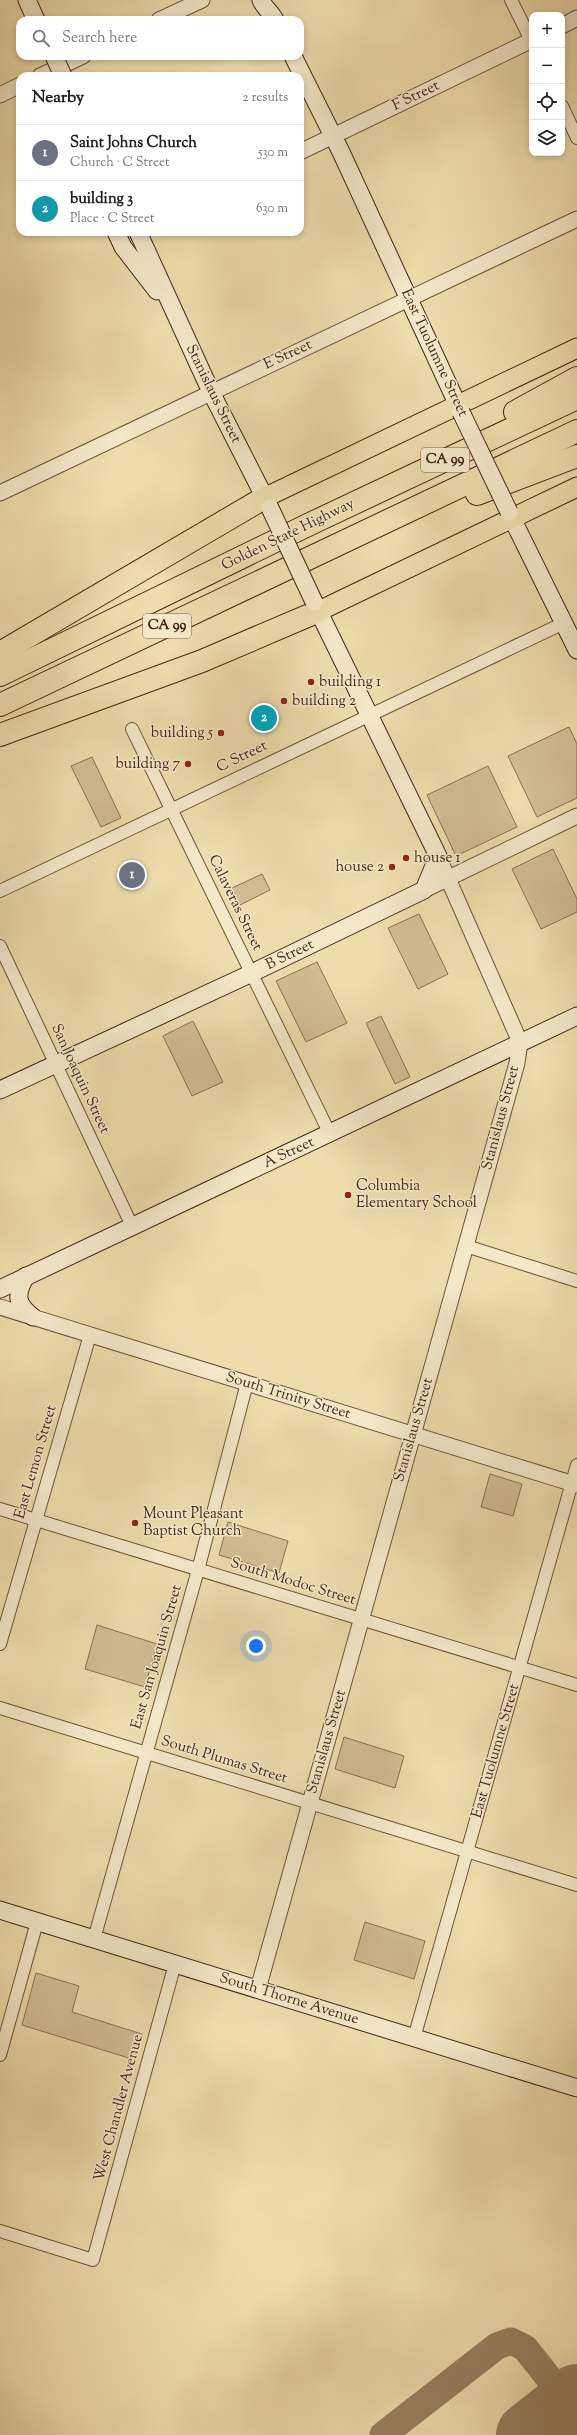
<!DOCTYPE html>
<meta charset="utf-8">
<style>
body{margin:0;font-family:"Sorts Mill Goudy",serif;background:#f2f2f2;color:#222}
.controls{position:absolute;right:12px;top:12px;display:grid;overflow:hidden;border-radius:8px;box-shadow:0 2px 6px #0003}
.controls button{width:36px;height:36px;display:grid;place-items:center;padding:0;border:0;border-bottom:1px solid #e0e0e0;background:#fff;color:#222;font:20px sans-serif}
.you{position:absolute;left:256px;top:1646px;width:14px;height:14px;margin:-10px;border:3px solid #fff;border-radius:50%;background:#1a73e8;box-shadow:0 0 0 6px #1a73e833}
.badge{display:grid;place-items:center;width:26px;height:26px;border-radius:50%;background:#d93025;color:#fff;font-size:13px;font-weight:700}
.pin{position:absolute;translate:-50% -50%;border:2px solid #fff;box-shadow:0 1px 4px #0006}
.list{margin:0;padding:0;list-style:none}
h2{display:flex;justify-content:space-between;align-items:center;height:52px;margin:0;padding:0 16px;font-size:17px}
h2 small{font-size:13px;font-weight:400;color:#767676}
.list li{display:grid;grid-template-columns:26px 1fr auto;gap:12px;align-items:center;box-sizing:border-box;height:56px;padding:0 16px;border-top:1px solid #e0e0e0}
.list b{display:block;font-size:15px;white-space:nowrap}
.list p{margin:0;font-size:13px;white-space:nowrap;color:#767676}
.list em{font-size:13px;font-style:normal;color:#767676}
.icon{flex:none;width:22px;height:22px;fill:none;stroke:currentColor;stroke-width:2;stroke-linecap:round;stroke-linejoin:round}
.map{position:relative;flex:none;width:577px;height:2435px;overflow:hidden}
.search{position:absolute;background:#fff;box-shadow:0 2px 6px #0003;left:16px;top:16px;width:288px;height:44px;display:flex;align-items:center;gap:10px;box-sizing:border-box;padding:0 14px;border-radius:12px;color:#767676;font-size:15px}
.panel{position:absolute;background:#fff;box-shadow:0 2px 6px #0003;left:16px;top:72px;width:288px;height:164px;border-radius:12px}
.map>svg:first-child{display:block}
</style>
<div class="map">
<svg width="577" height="2435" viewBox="0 0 577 2435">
<rect width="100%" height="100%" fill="#eedcac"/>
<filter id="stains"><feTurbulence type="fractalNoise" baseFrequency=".005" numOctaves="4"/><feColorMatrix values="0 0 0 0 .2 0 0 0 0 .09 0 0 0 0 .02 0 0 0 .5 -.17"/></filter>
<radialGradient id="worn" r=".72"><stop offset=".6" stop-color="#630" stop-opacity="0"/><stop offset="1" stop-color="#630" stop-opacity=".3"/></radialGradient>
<g fill="#d1bd93" stroke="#8a7155">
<polygon points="569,727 577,744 577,798 537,817 508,756"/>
<polygon points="92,757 121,818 101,827 71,766"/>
<polygon points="488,766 517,827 456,856 427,795"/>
<polygon points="553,849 577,899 577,912 541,929 512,869"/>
<polygon points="262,874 270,890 240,905 232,888"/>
<polygon points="419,914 448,974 418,989 388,928"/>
<polygon points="317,962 347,1023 306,1042 276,981"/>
<polygon points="381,1016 410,1077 395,1084 366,1023"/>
<polygon points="193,1021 223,1082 192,1096 163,1036"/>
<polygon points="490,1474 522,1484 513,1516 481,1507"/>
<polygon points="228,1522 288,1541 279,1573 219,1555"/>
<polygon points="97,1625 157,1644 145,1687 85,1669"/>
<polygon points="344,1737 404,1756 395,1788 335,1769"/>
<polygon points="365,1922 425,1941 414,1979 354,1960"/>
<polygon points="36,1973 79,1986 72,2012 142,2034 135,2060 22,2025"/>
</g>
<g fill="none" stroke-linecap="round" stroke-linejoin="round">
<g stroke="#988062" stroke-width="27">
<polyline points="540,2426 561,2423 577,2429"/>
<polyline points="383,2435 497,2346 511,2341 525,2348 556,2387 560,2397 558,2407 540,2426"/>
</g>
<polyline stroke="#988062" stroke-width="66" points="529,2435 577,2397"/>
<defs>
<g id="minor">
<polyline points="511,0 532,42"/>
<polyline points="562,106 577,138"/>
<polyline points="132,729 330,1134"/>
<polyline points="0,891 564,623"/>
<polyline points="0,946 132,1226"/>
<polyline points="466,1246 577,1281"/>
<polyline points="0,1509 577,1685"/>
<polyline points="0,1644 90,1335"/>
<polyline points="0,1708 577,1885"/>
<polyline points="94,1939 198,1570 247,1383"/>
<polyline points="414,2038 577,1465"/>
<polyline points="0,2055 37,1922"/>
<polyline points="0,2231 93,2260 175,1964"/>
</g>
<g id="tertiary">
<polyline points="159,20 202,0"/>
<polyline points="562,26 577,18"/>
<polyline points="40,76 83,56"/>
<polyline points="0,95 20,85"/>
<polyline points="300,152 532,40"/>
<polyline points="0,493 577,219"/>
<polyline points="424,890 577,816"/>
<polyline points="0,1307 577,1485"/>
<polyline points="258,1989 517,1063 520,1042 438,856"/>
</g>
<g id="secondary">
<polyline points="27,0 36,20"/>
<path d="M261,0C264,8 271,12 275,20"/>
<polyline points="293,56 341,152 461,412"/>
<polyline points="116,232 123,247 157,291"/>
<polyline points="138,232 211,392 270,508"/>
<polyline points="509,512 577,650"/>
<polyline points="0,1090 252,973 424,890 438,856 314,602"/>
<path d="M26,1276C15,1295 16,1304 33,1317"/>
<polyline points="0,1289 577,1016"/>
<polyline points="0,1910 577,2088"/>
</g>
<g id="primary">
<polyline points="264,498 577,348"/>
<polyline points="319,611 577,487"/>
</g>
<g id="motorway">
<polyline points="515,412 577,378"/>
<polyline points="477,494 577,456"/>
<polyline points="0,653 264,498"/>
<polyline points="0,675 312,523 577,398"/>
<polyline points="0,705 577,431"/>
<polyline points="0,735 202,661 319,611"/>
</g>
</defs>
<use href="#minor" stroke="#6d533c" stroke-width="14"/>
<use href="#tertiary" stroke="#6d533c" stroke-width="17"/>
<use href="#secondary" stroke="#422517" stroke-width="19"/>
<use href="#primary" stroke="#422517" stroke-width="21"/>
<use href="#motorway" stroke="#422517" stroke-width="24"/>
<use href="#minor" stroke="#f4e8c9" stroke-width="12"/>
<use href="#tertiary" stroke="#f4e8c9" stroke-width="15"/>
<use href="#secondary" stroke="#f4e8c9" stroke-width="17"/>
<use href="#primary" stroke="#eedcac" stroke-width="19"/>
<use href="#motorway" stroke="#eedcac" stroke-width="22"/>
<defs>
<g id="secondary-bridge">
<polyline points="54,56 63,76"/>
<polyline points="461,412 509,512"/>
<polyline points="270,508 314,602"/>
</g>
</defs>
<use href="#secondary-bridge" stroke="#422517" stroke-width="19" stroke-linecap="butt"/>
<use href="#secondary-bridge" stroke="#f4e8c9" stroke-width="17"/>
</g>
<g fill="#8f2418" stroke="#f4e8c9" stroke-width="1.5">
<circle cx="311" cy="682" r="4"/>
<circle cx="284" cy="701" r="4"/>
<circle cx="221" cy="733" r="4"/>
<circle cx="188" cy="764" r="4"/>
<circle cx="406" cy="858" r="4"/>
<circle cx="392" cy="867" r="4"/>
<circle cx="348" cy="1195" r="4"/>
<circle cx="135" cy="1523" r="4"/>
</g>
<g text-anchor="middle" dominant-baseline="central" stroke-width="3" stroke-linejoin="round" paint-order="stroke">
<g fill="#f4e8c9" stroke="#77604c" stroke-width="1">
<rect x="421" y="448" width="48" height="24" rx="3"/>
<rect x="143" y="614" width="48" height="24" rx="3"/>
</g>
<g font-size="14" font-weight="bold" fill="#422517">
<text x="445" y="460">CA 99</text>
<text x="167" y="626">CA 99</text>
</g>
<g font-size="15" fill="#422517" stroke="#f4e8c9">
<text transform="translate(416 96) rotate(-26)">F Street</text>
<text transform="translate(434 353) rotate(65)">East Tuolumne Street</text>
<text transform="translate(288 355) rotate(-25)">E Street</text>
<text transform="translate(213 394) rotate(64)">Stanislaus Street</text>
<text transform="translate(288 535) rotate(-26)">Golden State Highway</text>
<text transform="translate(242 757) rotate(-26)">C Street</text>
<text transform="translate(235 903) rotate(64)">Calaveras Street</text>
<text transform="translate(290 955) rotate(-26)">B Street</text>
<text transform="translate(80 1079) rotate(65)">San Joaquin Street</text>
<text transform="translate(501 1118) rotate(-75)">Stanislaus Street</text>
<text transform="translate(289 1153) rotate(-25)">A Street</text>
<text transform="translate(288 1396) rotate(17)">South Trinity Street</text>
<text transform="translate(414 1430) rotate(-74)">Stanislaus Street</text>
<text transform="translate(36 1462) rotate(-74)">East Lemon Street</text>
<text transform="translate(293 1582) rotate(17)">South Modoc Street</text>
<text transform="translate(157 1657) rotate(-74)">East San Joaquin Street</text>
<text transform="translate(327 1742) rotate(-74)">Stanislaus Street</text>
<text transform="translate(496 1751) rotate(-74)">East Tuolumne Street</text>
<text transform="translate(224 1760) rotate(17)">South Plumas Street</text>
<text transform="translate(289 1999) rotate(17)">South Thorne Avenue</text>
<text transform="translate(119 2108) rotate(-75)">West Chandler Avenue</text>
</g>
<g font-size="15" fill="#422517" stroke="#f4e8c9" text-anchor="start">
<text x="319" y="682">building 1</text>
<text x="292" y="701">building 2</text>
<text x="213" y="733" text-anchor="end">building 5</text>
<text x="180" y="764" text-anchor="end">building 7</text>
<text x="414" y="858">house 1</text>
<text x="384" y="867" text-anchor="end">house 2</text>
<text x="356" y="1186">Columbia<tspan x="356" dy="17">Elementary School</tspan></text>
<text x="143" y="1514">Mount Pleasant<tspan x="143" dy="17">Baptist Church</tspan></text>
</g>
</g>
<rect width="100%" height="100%" filter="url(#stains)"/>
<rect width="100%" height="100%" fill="url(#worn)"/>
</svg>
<div class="controls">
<button>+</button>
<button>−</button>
<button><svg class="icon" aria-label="locate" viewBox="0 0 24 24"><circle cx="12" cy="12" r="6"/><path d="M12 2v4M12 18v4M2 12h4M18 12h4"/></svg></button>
<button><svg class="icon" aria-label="layers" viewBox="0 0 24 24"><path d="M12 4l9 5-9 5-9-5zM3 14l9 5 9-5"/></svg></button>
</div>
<div class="you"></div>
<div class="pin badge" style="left:132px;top:875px;background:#6b7280">1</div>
<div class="pin badge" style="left:264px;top:718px;background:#0f9aa8">2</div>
<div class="search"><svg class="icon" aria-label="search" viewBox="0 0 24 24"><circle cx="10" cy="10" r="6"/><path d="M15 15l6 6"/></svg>Search here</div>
<section class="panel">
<h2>Nearby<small>2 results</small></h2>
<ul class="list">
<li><span class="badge" style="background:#6b7280">1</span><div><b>Saint Johns Church</b><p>Church · C Street</p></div><em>530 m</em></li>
<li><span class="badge" style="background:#0f9aa8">2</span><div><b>building 3</b><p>Place · C Street</p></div><em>630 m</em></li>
</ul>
</section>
</div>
